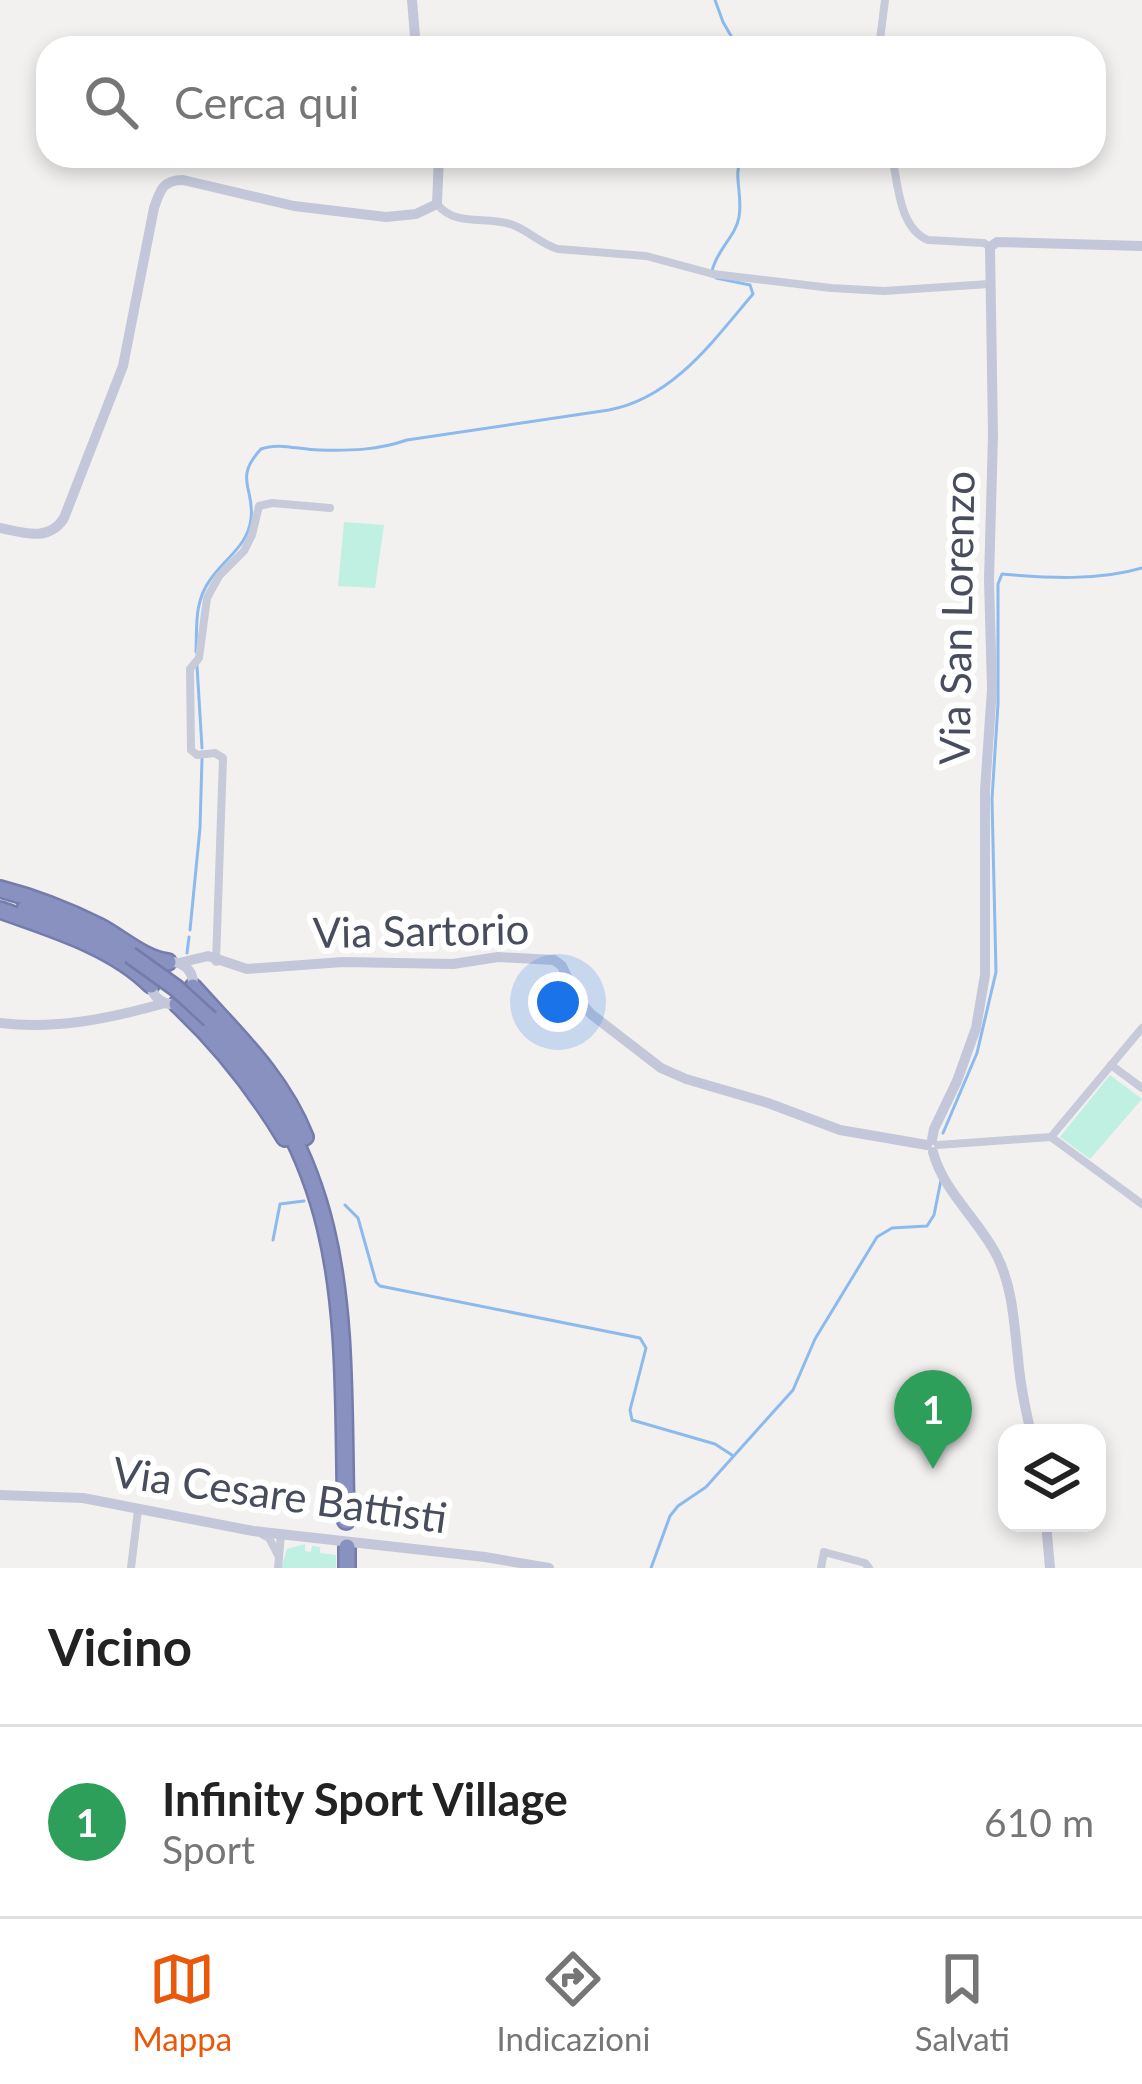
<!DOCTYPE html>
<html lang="it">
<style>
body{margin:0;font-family:Lato,sans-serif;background:#f6f6f6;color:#222}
.controls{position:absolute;right:36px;bottom:36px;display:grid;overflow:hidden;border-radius:24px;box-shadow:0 6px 18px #0003}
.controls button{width:108px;height:108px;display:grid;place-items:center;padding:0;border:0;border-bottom:3px solid #e0e0e0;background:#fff;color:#222;font:60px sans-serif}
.you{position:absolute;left:558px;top:1002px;width:42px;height:42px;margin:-30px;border:9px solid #fff;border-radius:50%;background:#1a73e8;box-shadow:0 0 0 18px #1a73e833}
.badge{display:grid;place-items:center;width:78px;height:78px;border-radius:50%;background:#ea580c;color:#fff;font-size:39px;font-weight:700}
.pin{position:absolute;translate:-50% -99px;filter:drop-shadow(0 3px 6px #0008)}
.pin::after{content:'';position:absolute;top:63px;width:42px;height:36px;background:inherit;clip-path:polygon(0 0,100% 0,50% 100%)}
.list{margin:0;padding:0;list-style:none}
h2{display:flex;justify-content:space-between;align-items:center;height:156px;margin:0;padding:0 48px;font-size:51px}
h2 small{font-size:39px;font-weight:400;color:#767676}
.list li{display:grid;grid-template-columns:78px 1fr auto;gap:36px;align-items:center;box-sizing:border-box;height:192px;padding:0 48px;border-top:3px solid #e0e0e0}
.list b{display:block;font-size:45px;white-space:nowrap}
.list p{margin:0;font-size:39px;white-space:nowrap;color:#767676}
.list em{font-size:39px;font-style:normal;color:#767676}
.icon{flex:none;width:66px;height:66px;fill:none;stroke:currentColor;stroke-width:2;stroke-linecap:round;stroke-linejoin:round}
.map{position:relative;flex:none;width:1142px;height:1568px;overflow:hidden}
.search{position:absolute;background:#fff;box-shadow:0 6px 18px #0003;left:36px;right:36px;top:36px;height:132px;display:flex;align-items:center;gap:30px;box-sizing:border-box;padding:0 42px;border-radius:36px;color:#767676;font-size:45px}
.sheet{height:348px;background:#fff}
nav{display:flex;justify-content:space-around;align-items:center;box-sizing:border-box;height:168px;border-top:3px solid #e0e0e0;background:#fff;font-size:33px;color:#767676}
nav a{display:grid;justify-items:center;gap:6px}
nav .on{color:#ea580c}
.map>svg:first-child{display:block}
</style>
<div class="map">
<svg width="1142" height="1568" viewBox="0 0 1142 1568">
<rect width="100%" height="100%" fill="#f3f1f0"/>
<g fill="#bff0e1">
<polygon points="344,522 384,525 375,588 338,586"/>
<polygon points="1110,1075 1142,1099 1090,1159 1060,1137"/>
<polygon points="305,1544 305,1551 311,1552 312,1546 320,1547 320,1553 336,1555 336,1568 281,1568 287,1549"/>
</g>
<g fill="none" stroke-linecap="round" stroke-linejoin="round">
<g stroke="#8cbaed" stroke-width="3">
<polyline points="715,0 723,22 738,48"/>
<path d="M712,271C717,249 736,236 739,217C743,195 733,177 741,156"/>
<path d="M196,652C197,627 194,602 210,580C224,559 248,546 251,519C255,488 233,479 261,449C279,442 300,450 319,450C351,451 378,450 407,440L609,410C673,398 713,341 753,294L750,285L716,278"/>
<polyline points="197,666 202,748"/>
<polyline points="190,930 200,828 202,759"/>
<polyline points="187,953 189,937"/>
<path d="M943,1133L977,1053L996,972L992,799L998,704V584L1002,574C1047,578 1099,581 1142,568"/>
<polyline points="345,1205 358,1218 376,1282 380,1286 640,1338 646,1348 630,1410 632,1420 715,1444 732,1455"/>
<polyline points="273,1240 280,1204 304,1201"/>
<polyline points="651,1568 670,1516 678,1506 706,1487 793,1390 815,1339 877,1237 892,1228 927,1226 934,1215 941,1180"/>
</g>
<defs>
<g id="highway">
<path d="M0,889C35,898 68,911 100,927C121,938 145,960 168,962"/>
<polyline points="25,909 90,934 130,955"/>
<path d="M0,910C50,928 112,946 151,985"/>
<path d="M193,987C236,1035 281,1076 305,1137"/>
<path d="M177,1004C220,1044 254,1087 285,1138"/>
<path d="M210,1019C357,1178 341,1321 346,1521"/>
<polyline points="347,1547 347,1568"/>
</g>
</defs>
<use href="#highway" stroke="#737cab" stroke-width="20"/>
<g stroke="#c7cad8" stroke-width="8">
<polyline points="879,48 885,0"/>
<path d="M892,156C898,184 899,228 928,240L984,243L990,247"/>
<path d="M437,204C456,228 487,215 513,225C529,231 541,244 558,249L646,256L713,274L831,288L884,291L989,284"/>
<polyline points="216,962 223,758 215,753 197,755 191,750 190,669 199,658 207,598 219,576 244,551 252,535 259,506 272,503 330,508"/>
<polyline points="1111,1065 1142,1088"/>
<polyline points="1051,1137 1142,1204"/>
<polyline points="938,1145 1051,1137 1142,1028"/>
<polyline points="263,1535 269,1538 279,1557"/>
<polyline points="131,1568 138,1510"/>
<polyline points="278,1568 281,1534"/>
<polyline points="821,1568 824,1552 865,1563 869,1568"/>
</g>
<g stroke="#c3c7d9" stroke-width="10">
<polyline points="412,0 416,48"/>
<path d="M0,528C24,533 49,542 64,518L123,366L154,208C160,190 163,180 183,180L294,206L386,217L416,214L437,204L439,156"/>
<circle cx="172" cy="983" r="21"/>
<polyline points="179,963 208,956 247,969 343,962 453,964 498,957 554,960 562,966 577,998 591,1014 661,1068 686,1079 768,1103 840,1130 927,1145"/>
<path d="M0,1023C56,1030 112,1018 165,1003"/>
<polyline points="932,1140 934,1129 957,1081 976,1028 985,975 985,790 992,689 989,579 993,435 990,247 997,242 1142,246"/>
<path d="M933,1152C943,1191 979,1220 997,1256C1013,1288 1014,1324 1018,1358C1020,1383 1025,1408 1031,1433"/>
<polyline points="0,1495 83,1498 253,1531 485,1557 549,1568"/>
<polyline points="1046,1523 1050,1568"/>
</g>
<use href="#highway" stroke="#8891bf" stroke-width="15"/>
<defs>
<polyline id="highway-bridge" points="130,955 176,988 210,1019"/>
</defs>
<use href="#highway-bridge" stroke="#737cab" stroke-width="20" stroke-linecap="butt"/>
<use href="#highway-bridge" stroke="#8891bf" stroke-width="15"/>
</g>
<g text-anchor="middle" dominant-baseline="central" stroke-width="12" stroke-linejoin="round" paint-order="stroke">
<g font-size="42" fill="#484d5e" stroke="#fff">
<text transform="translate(956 618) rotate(-89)">Via San Lorenzo</text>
<text transform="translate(421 930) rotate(-1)">Via Sartorio</text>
<text transform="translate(280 1494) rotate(8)">Via Cesare Battisti</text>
</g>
</g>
</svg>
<div class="controls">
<button><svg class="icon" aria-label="layers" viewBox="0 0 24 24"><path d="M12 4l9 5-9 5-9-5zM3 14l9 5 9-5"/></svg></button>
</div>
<div class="you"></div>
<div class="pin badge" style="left:933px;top:1469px;background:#2e9e5b">1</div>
<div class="search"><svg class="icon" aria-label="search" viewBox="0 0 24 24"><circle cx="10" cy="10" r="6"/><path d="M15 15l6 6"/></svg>Cerca qui</div>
</div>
<section class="sheet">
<h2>Vicino<small></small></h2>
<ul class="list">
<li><span class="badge" style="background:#2e9e5b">1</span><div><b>Infinity Sport Village</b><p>Sport</p></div><em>610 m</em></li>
</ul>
</section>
<nav>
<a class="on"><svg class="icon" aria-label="map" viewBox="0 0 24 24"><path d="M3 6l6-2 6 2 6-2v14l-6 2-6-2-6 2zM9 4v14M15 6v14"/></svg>Mappa</a>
<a><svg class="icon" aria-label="directions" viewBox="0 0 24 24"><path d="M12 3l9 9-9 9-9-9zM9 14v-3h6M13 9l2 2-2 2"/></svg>Indicazioni</a>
<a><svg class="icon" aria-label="saved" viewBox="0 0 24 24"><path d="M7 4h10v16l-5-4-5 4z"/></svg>Salvati</a>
</nav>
